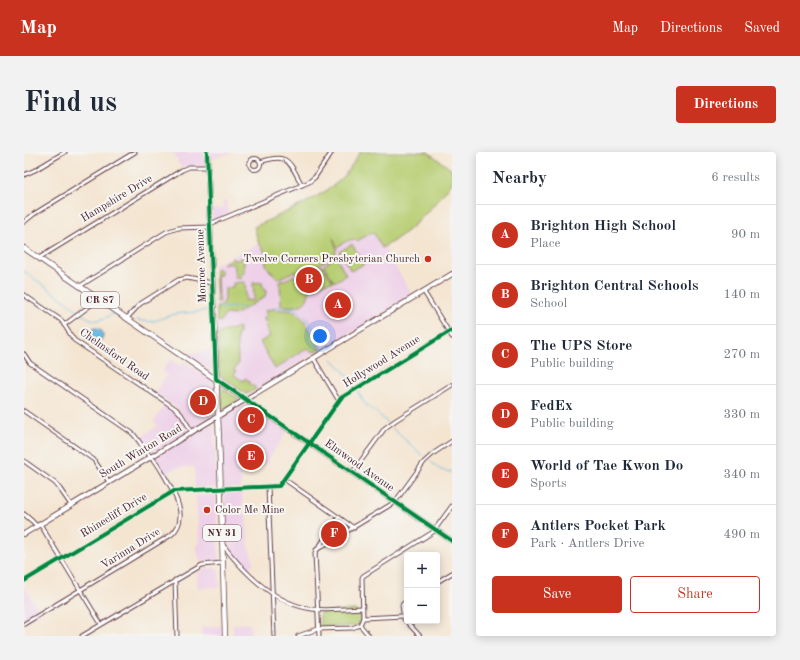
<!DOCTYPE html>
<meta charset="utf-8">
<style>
body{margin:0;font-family:"Old Standard TT",serif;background:#f2f2f3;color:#1f2937}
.controls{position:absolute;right:12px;bottom:12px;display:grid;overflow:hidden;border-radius:4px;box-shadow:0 2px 10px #0003}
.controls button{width:36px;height:36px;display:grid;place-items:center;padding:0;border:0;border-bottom:1px solid #e0e1e3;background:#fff;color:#1f2937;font:20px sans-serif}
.you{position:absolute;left:296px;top:184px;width:14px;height:14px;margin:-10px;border:3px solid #fff;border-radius:50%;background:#1a73e8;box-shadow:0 0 0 6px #1a73e833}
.badge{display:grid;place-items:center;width:26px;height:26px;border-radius:50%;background:#c8321e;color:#fff;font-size:13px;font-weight:700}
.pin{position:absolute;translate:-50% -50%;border:2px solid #fff;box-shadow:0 1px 4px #0006}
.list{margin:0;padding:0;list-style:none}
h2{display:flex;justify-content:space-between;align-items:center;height:52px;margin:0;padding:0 16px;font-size:17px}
h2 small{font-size:13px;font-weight:400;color:#747a83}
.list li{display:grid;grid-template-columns:26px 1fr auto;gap:12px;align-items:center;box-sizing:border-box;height:60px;padding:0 16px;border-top:1px solid #e0e1e3}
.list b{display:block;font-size:15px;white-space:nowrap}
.list p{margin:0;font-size:13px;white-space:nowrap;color:#747a83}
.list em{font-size:13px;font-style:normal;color:#747a83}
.actions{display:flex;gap:8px;padding:12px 16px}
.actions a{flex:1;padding:9px 0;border:1px solid #c8321e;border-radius:4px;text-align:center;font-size:14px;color:#c8321e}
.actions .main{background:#c8321e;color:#fff}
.map{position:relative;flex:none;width:428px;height:484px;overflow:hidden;border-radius:4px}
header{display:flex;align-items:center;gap:24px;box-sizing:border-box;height:56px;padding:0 20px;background:#c8321e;color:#fff}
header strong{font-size:19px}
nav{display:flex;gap:22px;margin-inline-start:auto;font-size:14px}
.intro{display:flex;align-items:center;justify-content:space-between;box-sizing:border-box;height:96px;padding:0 24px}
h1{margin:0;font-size:28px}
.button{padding:10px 18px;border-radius:4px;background:#c8321e;color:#fff;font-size:14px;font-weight:700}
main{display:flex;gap:24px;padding:0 24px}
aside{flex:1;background:#fff;border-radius:4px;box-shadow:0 2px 10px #0003}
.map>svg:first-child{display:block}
</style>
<header>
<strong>Map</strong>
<nav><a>Map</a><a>Directions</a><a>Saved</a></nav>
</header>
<div class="intro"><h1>Find us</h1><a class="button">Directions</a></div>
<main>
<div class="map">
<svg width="428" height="484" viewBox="0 0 428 484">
<rect width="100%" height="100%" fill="#f6f6f2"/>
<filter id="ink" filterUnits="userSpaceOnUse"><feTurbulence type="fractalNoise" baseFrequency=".025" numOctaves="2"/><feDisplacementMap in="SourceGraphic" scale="8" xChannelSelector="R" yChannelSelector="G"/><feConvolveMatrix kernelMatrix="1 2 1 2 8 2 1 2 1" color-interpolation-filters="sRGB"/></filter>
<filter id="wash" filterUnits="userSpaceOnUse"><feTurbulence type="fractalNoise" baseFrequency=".012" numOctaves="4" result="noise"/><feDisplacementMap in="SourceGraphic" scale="16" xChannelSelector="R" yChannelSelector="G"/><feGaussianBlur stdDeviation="0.9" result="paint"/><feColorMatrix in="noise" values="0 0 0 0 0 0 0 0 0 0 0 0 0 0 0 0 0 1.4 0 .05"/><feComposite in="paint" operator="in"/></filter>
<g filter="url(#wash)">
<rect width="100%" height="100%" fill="#f4e5d1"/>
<g fill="#eed0e8">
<polygon points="154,0 180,0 181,11 179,13 165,14 157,16 150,2"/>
<polygon points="186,0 208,0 186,8"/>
<polygon points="336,0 404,0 428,18 428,31 415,47 392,72 371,89 360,95 388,143 297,199 290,201 247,229 224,243 221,243 197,227 195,223 190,113 235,92 230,75 295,43 308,34 320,24"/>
<polygon points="203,48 204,63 190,68 188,67 188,57 199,57 199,50"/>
<polygon points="187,198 188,218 186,220 162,203"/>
<polygon points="147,207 156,214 160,209 187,228 189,231 190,262 188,265 168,277 153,256 130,241 143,223 138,219"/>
<polygon points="142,252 152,259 165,279 128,302 125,302 115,286 134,274 129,270"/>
<polygon points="221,252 223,252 263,279 241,313 217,314 217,336 200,336 198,335 197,267"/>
<polygon points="187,272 190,273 193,333 192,335 171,336 170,315 152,316 141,322 132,307 133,303"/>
<polygon points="218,338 219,360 222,363 225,396 230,410 224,418 203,391 202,382 200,339"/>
<polygon points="190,343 192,347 195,409 176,409 172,395 175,390 172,344"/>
<polygon points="181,416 195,416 196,435 174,436 173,421"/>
<polygon points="0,434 16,461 0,471"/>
<polygon points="209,472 226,472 227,484 209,484"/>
<polygon points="198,474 199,484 177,484 177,475"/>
</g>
<g fill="#b8ce73" stroke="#81764f">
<path d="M336,0H404L428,18V31C408,56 387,80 358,96L349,80L333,89C326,85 320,91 313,95L309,86L313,98L311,99L312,104L273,123L271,119L254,127L251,123L246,119L242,113L241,101L236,92H235L230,75C255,63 303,44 321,23C326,16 331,8 336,0Z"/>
<polygon points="328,92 340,112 327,119 315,100"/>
<polygon points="220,105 220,121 217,122 217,126 211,126 212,121 211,120 210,112 198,112 209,106 211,109"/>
<polygon points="312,105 322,123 310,130 300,113"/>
<path d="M298,113L309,130L301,131L285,140C283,157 270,154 257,154L256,130L269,124H282L281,122Z"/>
<polygon points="191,116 196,118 197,123 193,123 194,146 196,147 195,150 193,150"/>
<polygon points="221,130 222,149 230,148 229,131 239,130 238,133 242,139 241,145 210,163 202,162 197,168 198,169 193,170 193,154 199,152 201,147 201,136 209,135 209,131"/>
<polygon points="247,157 271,159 280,168 297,197 290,200 285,197 281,197 251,217 236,190 246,184 241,174 243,172 239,166 243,164 241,159"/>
<path d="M214,175L215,176V182H213L214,212L210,218L212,220L210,223L219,229L221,226L224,228L226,233L230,234L232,237L222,242L195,223L194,182C198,179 208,178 214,175Z"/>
<polygon points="196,235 215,247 198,259 196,256 195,237"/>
<polygon points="316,368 325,374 325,376 302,389 301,388"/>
<path d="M330,458C338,461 339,468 332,474H296V460Z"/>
</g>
<circle fill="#6abce5" stroke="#5a6e88" cx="72" cy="183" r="7"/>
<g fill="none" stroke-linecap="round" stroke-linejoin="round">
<g stroke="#6abce5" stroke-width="1">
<polyline points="0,119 55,159"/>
<polyline points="250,155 272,156 283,167 299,193"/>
<polyline points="194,156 220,155"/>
<path d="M58,162C71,171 76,169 88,162L94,163"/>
<path d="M113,168C131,173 137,165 152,162C163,160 173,161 184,158"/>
<polyline points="308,207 326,226 330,233"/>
<polyline points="334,240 341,252 358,265 363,271"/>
<polyline points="367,275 398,303"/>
<polyline points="407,310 417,318 428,320"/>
</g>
</g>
</g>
<g filter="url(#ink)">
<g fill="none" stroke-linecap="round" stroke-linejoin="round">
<defs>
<g id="street">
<circle cx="231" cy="12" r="5.5"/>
<path d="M236,10C265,0 265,10 278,33"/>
<polyline points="0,23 11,18 41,0"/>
<polyline points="0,70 10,62 111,0"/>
<polyline points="186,72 285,30 291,25 308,0"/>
<polyline points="15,106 158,18 165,15 183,15"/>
<polyline points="56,134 142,80 154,76 186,75"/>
<polyline points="400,140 428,185"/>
<polyline points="0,143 37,168 50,188 152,257 157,262 168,280"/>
<polyline points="103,166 116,152 154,128 163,126 188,131"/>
<polyline points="40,173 75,147"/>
<path d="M0,202L6,211L108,281C114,286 117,294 123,300C125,304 129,306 131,309C135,314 138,320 141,325C151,342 166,367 147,383L0,472"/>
<polyline points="290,207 315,249"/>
<polyline points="0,259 70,308 85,330"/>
<polyline points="0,309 31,331 36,337 47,353"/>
<polyline points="328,321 361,276 372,268 428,233"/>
<polyline points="260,327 330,376"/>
<polyline points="244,335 250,484"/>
<polyline points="0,362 8,369 13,374"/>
<polyline points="16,372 77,472"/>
<path d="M199,393C221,422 251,452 288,457C304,459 322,457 338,456"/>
<polyline points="292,398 371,350 400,310 410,301 428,289"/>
<polyline points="151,428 153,484"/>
<polyline points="0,429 150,339 255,334 317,246 428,178"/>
<polyline points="413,430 428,421"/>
<polyline points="383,448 378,453 380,467 396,484"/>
<polyline points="339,466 338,426 339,424 409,380 428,354"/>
<polyline points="336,473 345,484"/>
<polyline points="58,484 178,413 198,411"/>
<polyline points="274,484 294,477 328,476 336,473 339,466 379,464"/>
<polyline points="295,484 291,401 315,365"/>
</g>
<polyline id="secondary" points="0,382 428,122"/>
<g id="primary">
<polyline points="183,0 196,311 201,484"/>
<polyline points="0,96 428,389"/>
</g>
</defs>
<use href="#street" stroke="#643d44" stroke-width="5"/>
<use href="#secondary" stroke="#643d44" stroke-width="6"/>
<use href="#primary" stroke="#643d44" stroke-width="6"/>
<use href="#street" stroke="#fff" stroke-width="3"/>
<use href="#secondary" stroke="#fff" stroke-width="4"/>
<use href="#primary" stroke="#fff" stroke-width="4.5"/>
<defs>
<g id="cycleway">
<polyline points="183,0 192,227 428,389"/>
<polyline points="0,429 150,339 255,334 317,246 428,178"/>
</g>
</defs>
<use href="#cycleway" stroke="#f6f6f2" stroke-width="6"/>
<use href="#cycleway" stroke="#00873e" stroke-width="4"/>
</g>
</g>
<g fill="#c8321e" stroke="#f6f6f2" stroke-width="1.5">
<circle cx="404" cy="107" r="4"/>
<circle cx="183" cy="358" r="4"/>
</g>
<g text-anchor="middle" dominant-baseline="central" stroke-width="4" stroke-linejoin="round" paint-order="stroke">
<g fill="#f6f6f2" stroke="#7e6067" stroke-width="1">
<rect x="57" y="140" width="38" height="16" rx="3"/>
<rect x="179" y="373" width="38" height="16" rx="3"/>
</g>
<g font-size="10" font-weight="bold" fill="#4a1f2b">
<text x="76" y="148">CR 87</text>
<text x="198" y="381">NY 31</text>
</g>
<g font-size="11" fill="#4a1f2b" stroke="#f6f6f2">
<text transform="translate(93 47) rotate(-31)">Hampshire Drive</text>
<text transform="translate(178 114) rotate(-92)">Monroe Avenue</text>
<text transform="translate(90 203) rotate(35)">Chelmsford Road</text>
<text transform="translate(358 210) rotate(-32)">Hollywood Avenue</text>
<text transform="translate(117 300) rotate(-31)">South Winton Road</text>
<text transform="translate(335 314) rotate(35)">Elmwood Avenue</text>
<text transform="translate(90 364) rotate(-31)">Rhinecliff Drive</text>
<text transform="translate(107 397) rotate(-32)">Varinna Drive</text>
</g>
<g font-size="11" fill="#4a1f2b" stroke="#f6f6f2" text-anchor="end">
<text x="396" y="107">Twelve Corners Presbyterian Church</text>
<text x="191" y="358" text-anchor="start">Color Me Mine</text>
</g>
</g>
</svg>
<div class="controls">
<button>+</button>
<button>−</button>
</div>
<div class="you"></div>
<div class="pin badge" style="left:314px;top:153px">A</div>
<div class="pin badge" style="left:285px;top:128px">B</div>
<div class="pin badge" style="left:227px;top:268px">C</div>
<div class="pin badge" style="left:179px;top:250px">D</div>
<div class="pin badge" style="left:227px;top:305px">E</div>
<div class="pin badge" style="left:310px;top:382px">F</div>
</div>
<aside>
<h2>Nearby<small>6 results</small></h2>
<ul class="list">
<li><span class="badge">A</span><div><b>Brighton High School</b><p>Place</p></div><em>90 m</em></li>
<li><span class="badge">B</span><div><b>Brighton Central Schools</b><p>School</p></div><em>140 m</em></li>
<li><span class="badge">C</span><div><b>The UPS Store</b><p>Public building</p></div><em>270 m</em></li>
<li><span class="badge">D</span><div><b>FedEx</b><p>Public building</p></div><em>330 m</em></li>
<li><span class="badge">E</span><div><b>World of Tae Kwon Do</b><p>Sports</p></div><em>340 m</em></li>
<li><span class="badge">F</span><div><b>Antlers Pocket Park</b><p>Park · Antlers Drive</p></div><em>490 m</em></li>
</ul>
<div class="actions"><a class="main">Save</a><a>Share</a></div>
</aside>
</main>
